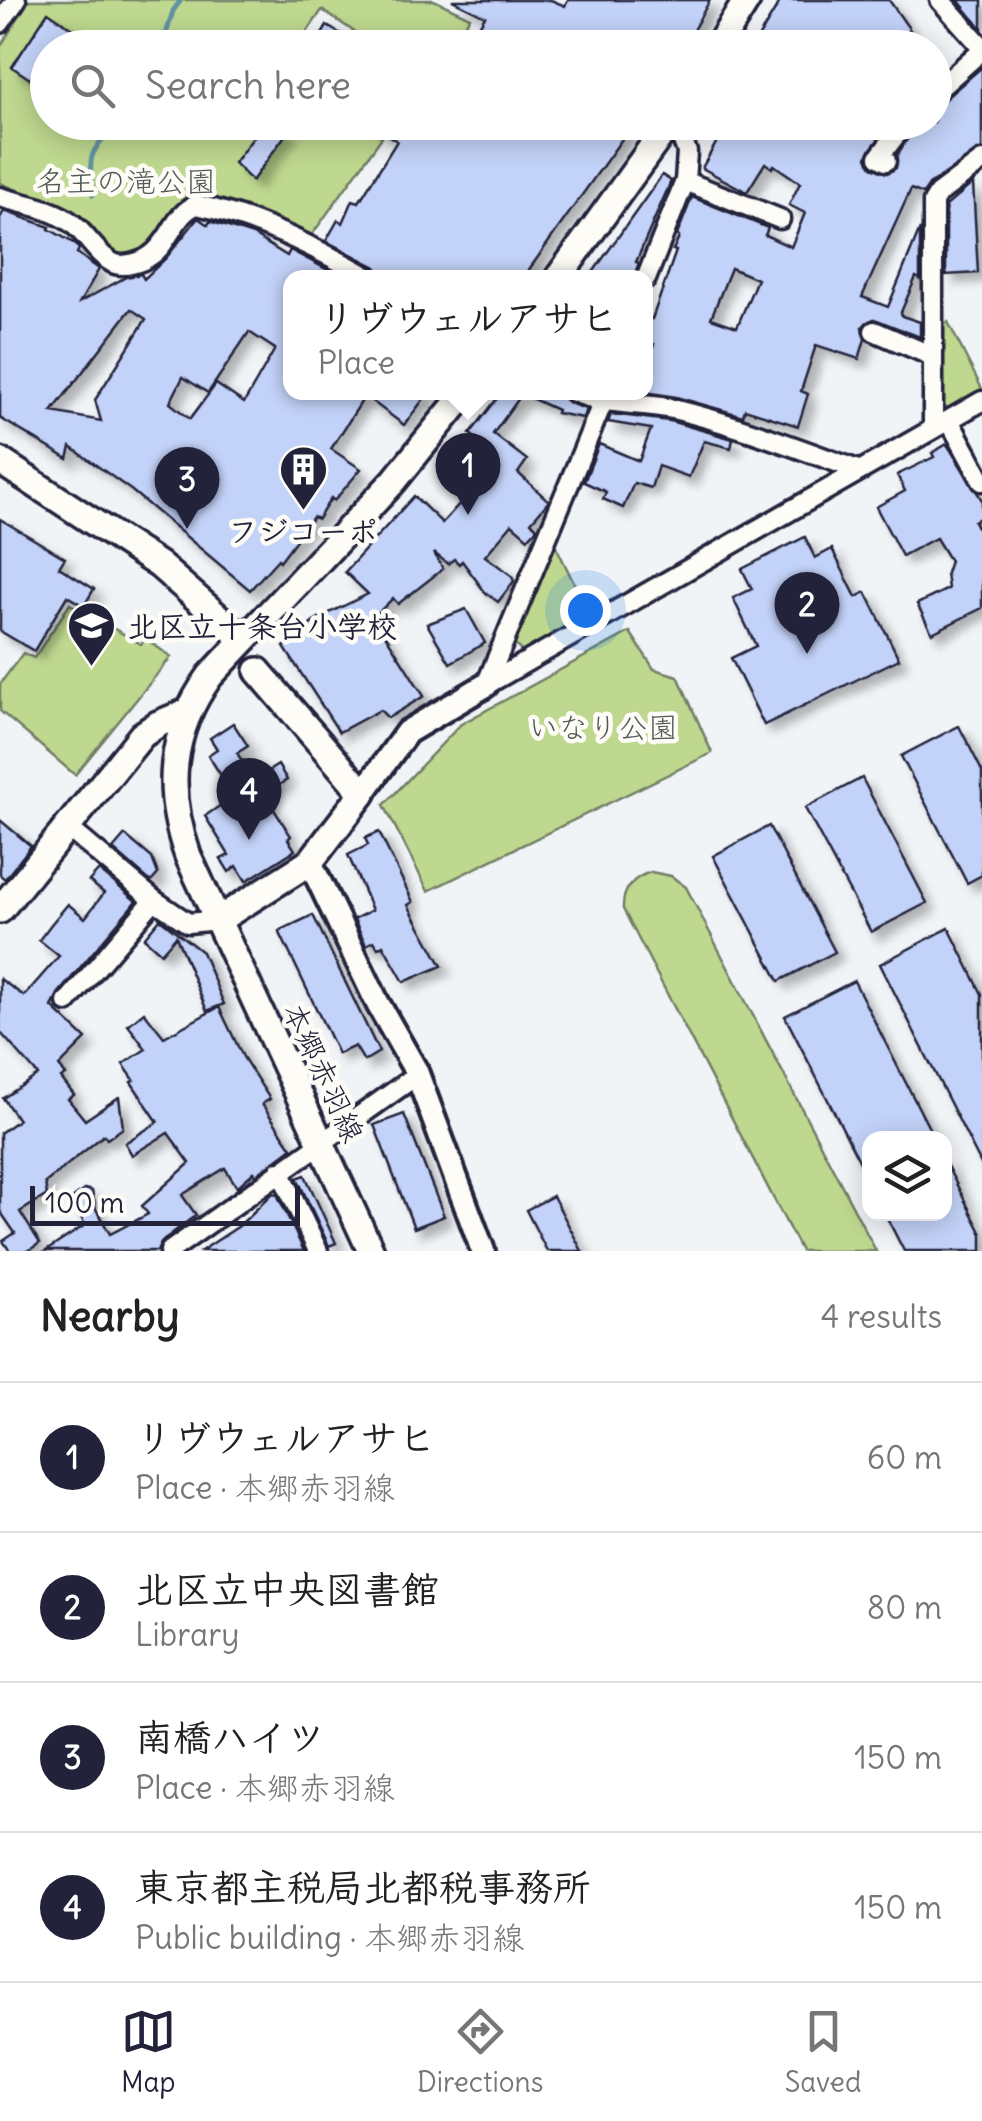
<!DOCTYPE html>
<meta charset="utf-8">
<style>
body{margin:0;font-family:Delius,"Klee One",sans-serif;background:#f2f2f2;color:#222}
.controls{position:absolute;right:30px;bottom:30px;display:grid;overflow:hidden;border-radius:20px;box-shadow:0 5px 25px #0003}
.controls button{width:90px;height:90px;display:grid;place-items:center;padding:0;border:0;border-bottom:2px solid #e0e0e0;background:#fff;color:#222;font:50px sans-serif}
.scale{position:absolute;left:30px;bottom:25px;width:270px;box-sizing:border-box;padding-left:10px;border:5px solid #22223b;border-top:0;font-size:28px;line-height:35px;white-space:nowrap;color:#22223b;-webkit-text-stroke:8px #fdfcf7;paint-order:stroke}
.you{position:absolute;left:585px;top:610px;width:35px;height:35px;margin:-25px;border:8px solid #fff;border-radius:50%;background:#1a73e8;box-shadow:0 0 0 15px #1a73e833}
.badge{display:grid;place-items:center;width:65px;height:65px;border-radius:50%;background:#22223b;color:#fff;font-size:32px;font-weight:700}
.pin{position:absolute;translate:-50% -82px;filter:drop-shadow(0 2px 5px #0008)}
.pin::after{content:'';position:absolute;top:52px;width:35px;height:30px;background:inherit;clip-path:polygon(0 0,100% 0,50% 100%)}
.popup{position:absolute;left:283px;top:270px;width:370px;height:130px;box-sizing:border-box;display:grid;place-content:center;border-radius:20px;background:#fff;filter:drop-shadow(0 2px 8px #0005);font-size:32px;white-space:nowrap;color:#767676}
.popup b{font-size:38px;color:#222}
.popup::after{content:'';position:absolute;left:50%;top:100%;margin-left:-20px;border:20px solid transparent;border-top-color:#fff}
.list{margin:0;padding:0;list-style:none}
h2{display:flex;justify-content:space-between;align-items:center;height:130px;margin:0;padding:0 40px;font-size:42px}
h2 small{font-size:32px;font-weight:400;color:#767676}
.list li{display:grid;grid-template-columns:65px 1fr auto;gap:30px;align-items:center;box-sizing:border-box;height:150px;padding:0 40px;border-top:2px solid #e0e0e0}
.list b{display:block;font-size:38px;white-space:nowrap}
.list p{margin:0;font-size:32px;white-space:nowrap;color:#767676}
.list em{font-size:32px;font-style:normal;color:#767676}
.icon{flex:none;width:55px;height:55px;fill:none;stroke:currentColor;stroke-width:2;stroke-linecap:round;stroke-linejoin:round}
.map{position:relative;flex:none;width:982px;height:1251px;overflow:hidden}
.search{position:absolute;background:#fff;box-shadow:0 5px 25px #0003;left:30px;right:30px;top:30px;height:110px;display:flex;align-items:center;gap:25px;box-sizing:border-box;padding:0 35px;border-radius:55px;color:#767676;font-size:38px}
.sheet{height:730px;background:#fff}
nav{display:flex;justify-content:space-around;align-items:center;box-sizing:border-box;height:140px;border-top:2px solid #e0e0e0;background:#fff;font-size:28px;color:#767676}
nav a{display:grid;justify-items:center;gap:5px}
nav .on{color:#22223b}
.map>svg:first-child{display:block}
</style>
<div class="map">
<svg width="982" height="1251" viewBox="0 0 982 1251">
<defs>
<filter id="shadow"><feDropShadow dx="8" dy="8" stdDeviation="5" flood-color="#0004"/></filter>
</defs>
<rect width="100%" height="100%" fill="#f1f4f7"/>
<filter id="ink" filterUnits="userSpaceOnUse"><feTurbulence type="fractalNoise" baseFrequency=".01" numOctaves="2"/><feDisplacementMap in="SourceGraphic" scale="20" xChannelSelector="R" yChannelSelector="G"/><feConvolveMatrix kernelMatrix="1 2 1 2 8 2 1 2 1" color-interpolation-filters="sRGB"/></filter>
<g filter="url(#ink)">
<g fill="#bed88f" stroke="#707d65" stroke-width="2.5">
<path d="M29,0H434L470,17L450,47H377L322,10L297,47L48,48V122H357L382,137L309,239C281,226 203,180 179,208C152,240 163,250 114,257L71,213L0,183V47Z"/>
<polygon points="948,322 982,389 947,411 940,408 941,326"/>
<polygon points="555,544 586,608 585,614 522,652 513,643"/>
<polygon points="70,604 141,644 146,639 171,657 75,775 0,711 0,684 23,653 34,658"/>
<polygon points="630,632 654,669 678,676 712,753 428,891 384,805 461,724"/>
<path d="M651,872L671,876L686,887L876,1251H801L623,909C622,890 633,877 651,872Z"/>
</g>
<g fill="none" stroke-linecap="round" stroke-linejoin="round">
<g stroke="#6292a2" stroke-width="5">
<polyline points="162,48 173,11 181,0"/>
<polyline points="53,126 53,122"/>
<path d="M93,195C88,152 89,155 117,122"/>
</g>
</g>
<g fill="#c3d2f8" stroke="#22223b" stroke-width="2.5" fill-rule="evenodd" filter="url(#shadow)">
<polygon points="452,0 551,0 565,6 568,0 710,0 683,48 636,48 627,42 623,48 577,48 559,36 553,48 547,48 525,36 518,48 466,48 485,16"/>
<polygon points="781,0 889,0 910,30 885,48 752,48"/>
<polygon points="958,0 982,0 982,28 971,16"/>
<polygon points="48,12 85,37 78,48 48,48 48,66 41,62 30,79 12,67"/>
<polygon points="327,26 348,38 342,48 314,48"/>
<path d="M982,67V149L930,184L923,194L911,189L862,297L888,307L920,229V279L916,277L901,312L902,316L920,322V337L874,319L862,327L865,339L859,359L816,345L801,391L808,394L798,426L745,409L743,416L676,397L645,392L646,368L654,344L646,341V327L648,318L652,319L676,251L673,250L679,237L677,235L692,197L768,228L765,235L791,247L805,213L789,205L800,183L774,165L772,168L765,163L747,192L702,168L720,136L701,122H890L867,157L872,167L887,173L896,168L897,155L918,122H934V108ZM731,268L757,279L737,327L711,318Z"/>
<polygon points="265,122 279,122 289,130 252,181 234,163"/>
<polygon points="367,122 419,122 444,139 454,122 634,122 523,278 382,278 376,267 326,241 338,220 343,223 353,200 359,202 397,141"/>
<polygon points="662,175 671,181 636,262 639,263 633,278 589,278"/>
<polygon points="973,183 978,273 946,275 946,206"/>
<path d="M4,211L50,227L49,229L75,244L79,249L77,253L99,269L80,302L126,277L141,274L144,279L166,258L198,218L208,225L210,221L253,235L287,256L290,250L343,278H290V392H429L404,425L365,396L331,449L361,469L334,501L331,498L318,519L313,517L280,561L278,559L250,590L132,491L71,447L68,459L0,418V218ZM131,309L146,319L95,400L101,421L52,412ZM249,332L275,349L244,403L216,384L190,419L170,403L183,377L208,393Z"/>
<polygon points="502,392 557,392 569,403 586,409 583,418 556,413 557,410 522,394 493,434 527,460 518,473 549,501 531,522 537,528 528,538 512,524 485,556 511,575 514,581 498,602 485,592 462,561 459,564 454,559 448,564 434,553 443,569 398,604 393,598 374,617 424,696 388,718 380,710 339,732 284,647 317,619 368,594 345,572 414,496 442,523 470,492 454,477 483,444 470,434"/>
<polygon points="611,414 670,421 733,439 731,448 704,441 689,477 658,466 651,488 634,483 623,508 603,499 606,492 584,482 599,444 639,461 651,429 608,422"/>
<polygon points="947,444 982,500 982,517 974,521 982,537 982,608 932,633 917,604 948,589 946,573 950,561 936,538 902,556 876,507 905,491 897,475 934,457 932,453"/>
<polygon points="0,519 65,558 59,567 94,589 84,606 67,596 34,651 0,631"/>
<polygon points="805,537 815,558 832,549 856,597 866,592 899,659 764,725 731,658 756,646 733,598 752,589 742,569"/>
<polygon points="466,609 485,643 450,663 427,624"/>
<polygon points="233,723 248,746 237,753 254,780 278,765 287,780 264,794 291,836 288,839 295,850 246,881 237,866 229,872 221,859 229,855 205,816 234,796 208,755 217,749 210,738"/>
<polygon points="959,726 982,771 982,875 967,883 901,756"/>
<polygon points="862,778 927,903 871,932 805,808"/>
<polygon points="0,820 31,846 5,879 0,875"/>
<polygon points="769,826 835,952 779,981 713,856"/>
<polygon points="379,832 413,902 408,905 442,966 404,982 383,945 378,948 374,941 366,945 354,919 372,910 348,855 368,845 365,838"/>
<polygon points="125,835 152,858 158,874 151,882 113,849"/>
<polygon points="99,870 136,901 58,994 52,1007 86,1039 59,1066 66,1075 61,1078 74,1095 68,1099 85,1120 119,1097 123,1128 107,1139 104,1135 45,1183 47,1195 20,1212 40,1243 28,1251 10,1251 3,1241 15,1233 0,1211 0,1133 18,1120 3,1098 38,1075 0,1032 0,979 24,996 59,956 39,940 52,923 68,904 85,918 104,893 89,881"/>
<polygon points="313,915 379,1052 364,1061 355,1046 338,1054 279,931"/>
<polygon points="160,919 202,952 224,1004 207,1011 176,936 161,953 144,938"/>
<polygon points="949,928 982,994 982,1166 880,964"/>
<polygon points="854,981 934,1138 870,1138 870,1182 785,1016"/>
<polygon points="219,1007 243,1057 270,1099 262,1104 292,1148 256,1175 254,1172 237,1187 225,1168 182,1195 196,1215 162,1241 157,1251 46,1251 85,1225 72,1199 85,1189 92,1191 96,1209 110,1234 148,1214 142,1206 190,1163 168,1133 132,1155 125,1143 158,1122 131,1082 134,1080 123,1064 146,1049 128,1025 144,1012 164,1037"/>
<polygon points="404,1114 444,1216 414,1228 374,1125"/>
<polygon points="944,1160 982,1234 982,1251 904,1251 885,1214 944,1214"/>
<polygon points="305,1175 336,1243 329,1246 297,1178"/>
<polygon points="273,1193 277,1194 304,1251 201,1251 239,1226"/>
<polygon points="553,1196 582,1251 547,1251 526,1210"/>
</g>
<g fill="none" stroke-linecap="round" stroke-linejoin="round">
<defs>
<g id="minor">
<polyline points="940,0 982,47"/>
<polyline points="0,23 16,0"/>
<polyline points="934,93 982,50"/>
<polyline points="886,161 879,157 906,122"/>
<polyline points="685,181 780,219"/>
<path d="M0,197C25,205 51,207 73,224C87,235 97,255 113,263C123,268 142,262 150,256C171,242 174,213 197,205C258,218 316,248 370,278"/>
<polyline points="646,279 685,181 687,152 676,122"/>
<polyline points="874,331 932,356"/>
<path d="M574,392C606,406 640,402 673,409C736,424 797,448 858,470"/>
<polyline points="949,420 982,481"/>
<polyline points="933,428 933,202 938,194 982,161"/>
<polyline points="486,685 982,401"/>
<polyline points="486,685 607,392"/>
<polyline points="67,827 154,900 188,923 218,920"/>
<polyline points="67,1002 154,900"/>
<polyline points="280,1171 318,1251"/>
<polyline points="170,1251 417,1075"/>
</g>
<g id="tertiary">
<polyline points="363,793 407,732 486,685"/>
<polyline points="310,862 378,1004 416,1071 483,1251"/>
</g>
<g id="secondary">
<polyline points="717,48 747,0"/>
<polyline points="558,278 670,122"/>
<polyline points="0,461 159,565 242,638"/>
<polyline points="0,910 142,735 158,724 187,712"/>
<polyline points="218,920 310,862 363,793 258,671"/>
<path d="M371,1251L188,856C165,791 169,733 210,676L394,481L466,392"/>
</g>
</defs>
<use href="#minor" stroke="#22223b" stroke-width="25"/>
<use href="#tertiary" stroke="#22223b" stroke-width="30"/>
<use href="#secondary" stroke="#22223b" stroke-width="32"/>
<use href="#minor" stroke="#fdfcf7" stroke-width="18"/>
<use href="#tertiary" stroke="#fdfcf7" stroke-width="22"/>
<use href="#secondary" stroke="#fdfcf7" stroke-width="25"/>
</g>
</g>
<defs>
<symbol id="building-pin" viewBox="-11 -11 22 30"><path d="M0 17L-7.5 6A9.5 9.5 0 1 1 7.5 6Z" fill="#22223b" stroke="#fdfcf7"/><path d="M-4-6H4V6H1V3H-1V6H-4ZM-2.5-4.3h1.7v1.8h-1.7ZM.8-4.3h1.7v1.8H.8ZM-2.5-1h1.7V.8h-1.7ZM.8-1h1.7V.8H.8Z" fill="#fff"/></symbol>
<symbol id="school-pin" viewBox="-11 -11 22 30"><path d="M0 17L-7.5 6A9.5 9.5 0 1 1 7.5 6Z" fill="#22223b" stroke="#fdfcf7"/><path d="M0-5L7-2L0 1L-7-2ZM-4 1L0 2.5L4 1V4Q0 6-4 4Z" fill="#fff"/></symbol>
</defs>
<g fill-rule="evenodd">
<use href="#building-pin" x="276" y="442" width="55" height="75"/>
<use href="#school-pin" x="64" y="598" width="55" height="75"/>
</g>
<g text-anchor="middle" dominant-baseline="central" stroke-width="9" stroke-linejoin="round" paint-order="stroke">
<g font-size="30" fill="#515954" stroke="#fdfcf7">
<text x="126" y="181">名主の滝公園</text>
<text x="603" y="727">いなり公園</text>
</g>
<g font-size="30" font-weight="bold" fill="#22223b" stroke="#fdfcf7">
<text x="303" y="531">フジコーポ</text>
<text x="127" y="626" text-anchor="start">北区立十条台小学校</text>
</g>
<g font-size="30" fill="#22223b" stroke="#fdfcf7">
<text transform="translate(324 1072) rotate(65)">本郷赤羽線</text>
</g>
</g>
</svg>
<div class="controls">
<button><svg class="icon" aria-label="layers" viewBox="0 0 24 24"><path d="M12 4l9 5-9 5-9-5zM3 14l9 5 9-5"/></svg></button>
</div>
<div class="scale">100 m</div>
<div class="you"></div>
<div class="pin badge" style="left:468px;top:515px">1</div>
<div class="popup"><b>リヴウェルアサヒ</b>Place</div>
<div class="pin badge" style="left:807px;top:654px">2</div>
<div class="pin badge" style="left:187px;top:529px">3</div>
<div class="pin badge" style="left:249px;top:840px">4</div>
<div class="search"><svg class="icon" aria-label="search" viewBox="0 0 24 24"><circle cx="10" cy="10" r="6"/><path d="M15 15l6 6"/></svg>Search here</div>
</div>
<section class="sheet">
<h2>Nearby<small>4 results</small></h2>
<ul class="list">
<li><span class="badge">1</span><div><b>リヴウェルアサヒ</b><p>Place · 本郷赤羽線</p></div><em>60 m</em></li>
<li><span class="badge">2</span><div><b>北区立中央図書館</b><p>Library</p></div><em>80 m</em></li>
<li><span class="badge">3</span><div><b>南橋ハイツ</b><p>Place · 本郷赤羽線</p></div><em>150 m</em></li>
<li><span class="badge">4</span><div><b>東京都主税局北都税事務所</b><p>Public building · 本郷赤羽線</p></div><em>150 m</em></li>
</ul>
</section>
<nav>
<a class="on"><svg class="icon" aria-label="map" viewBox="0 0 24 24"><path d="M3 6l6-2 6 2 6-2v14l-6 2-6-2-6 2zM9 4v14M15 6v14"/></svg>Map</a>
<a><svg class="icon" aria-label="directions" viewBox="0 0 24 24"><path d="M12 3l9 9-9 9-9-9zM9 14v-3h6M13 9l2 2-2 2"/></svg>Directions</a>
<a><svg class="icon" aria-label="saved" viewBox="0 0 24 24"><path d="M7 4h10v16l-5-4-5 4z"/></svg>Saved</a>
</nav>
